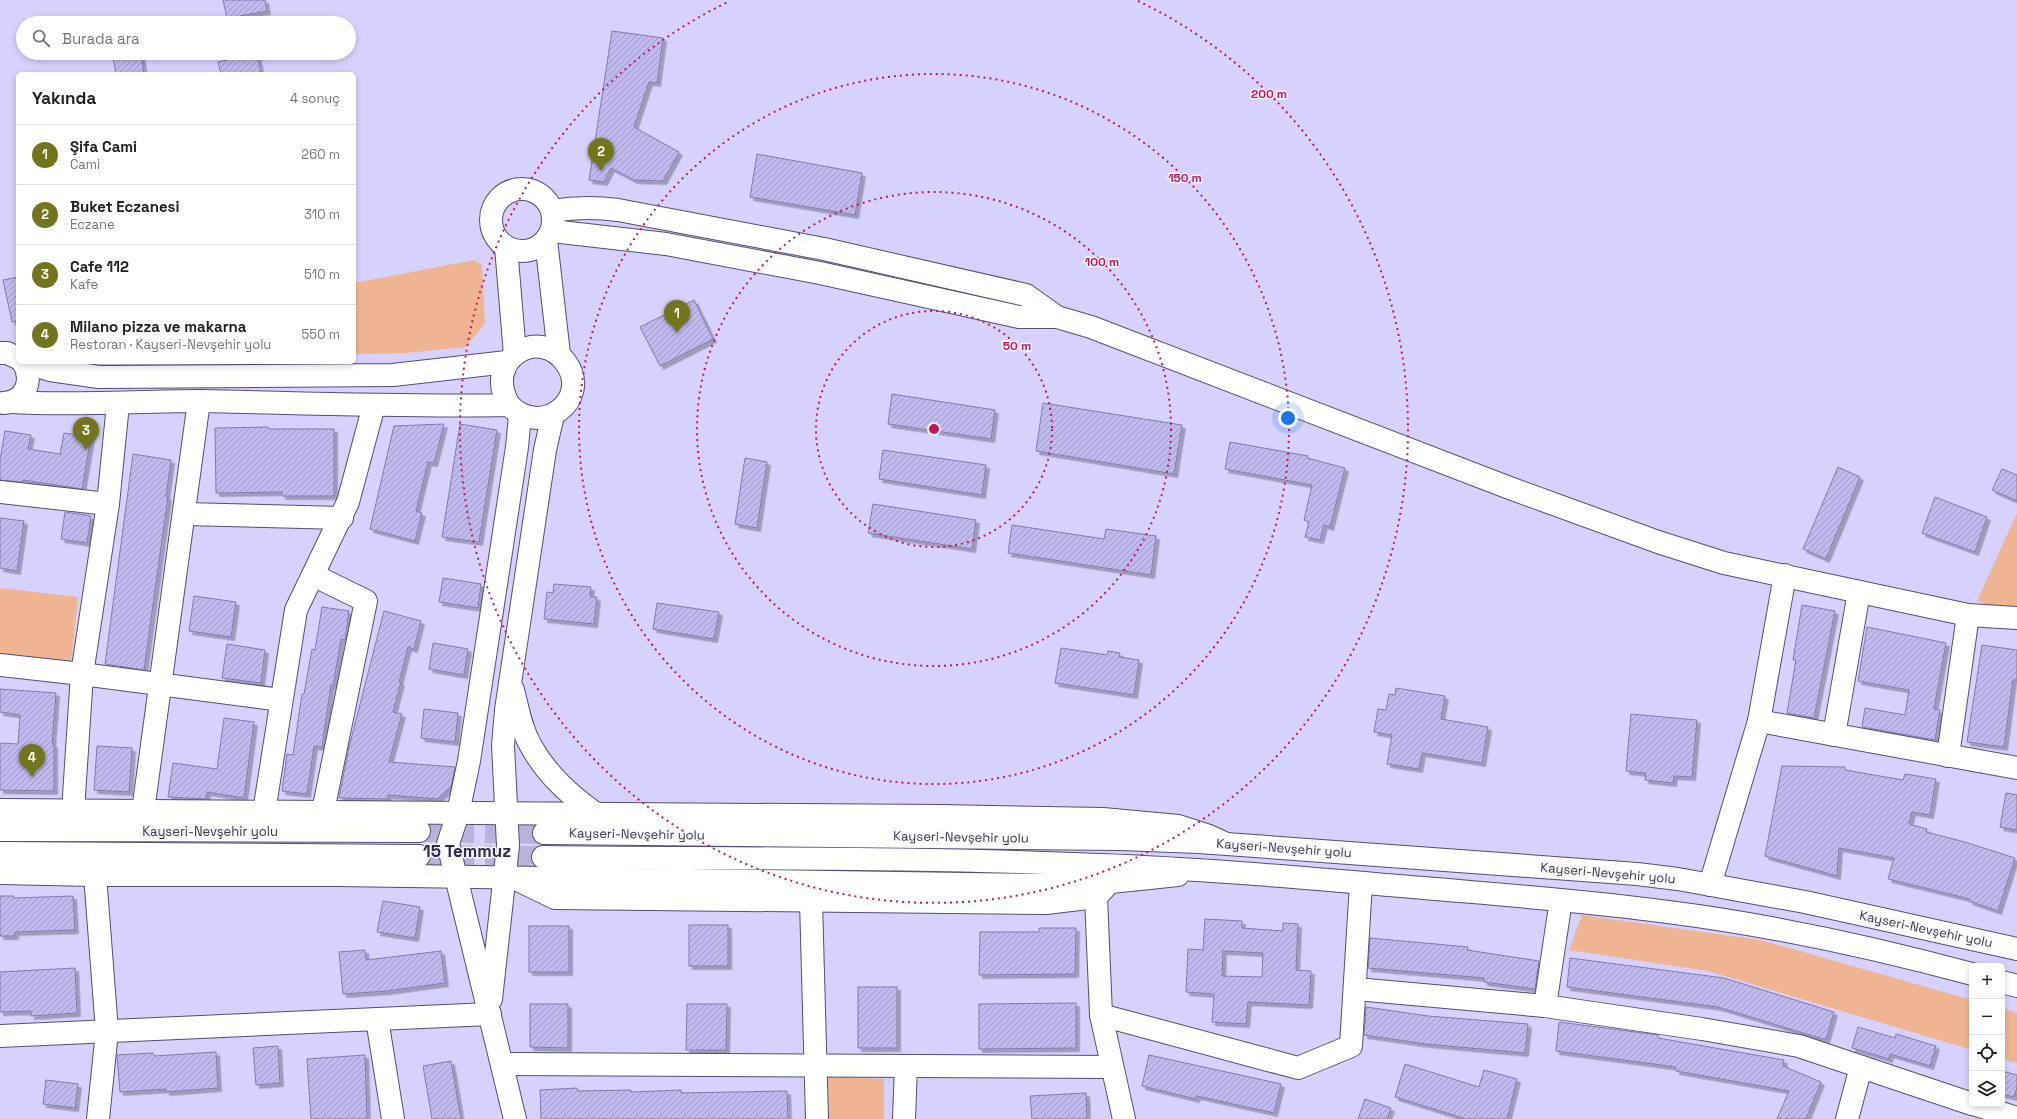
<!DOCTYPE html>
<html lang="tr">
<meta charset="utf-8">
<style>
body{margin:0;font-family:"Space Grotesk",sans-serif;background:#f2f2f2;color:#202124}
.controls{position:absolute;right:12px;bottom:12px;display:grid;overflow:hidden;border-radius:6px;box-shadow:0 2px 6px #0003}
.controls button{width:36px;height:36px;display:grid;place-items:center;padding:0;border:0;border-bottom:1px solid #e0e0e0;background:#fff;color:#202124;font:20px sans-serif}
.you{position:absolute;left:1288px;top:418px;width:14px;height:14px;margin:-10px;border:3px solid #fff;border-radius:50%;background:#1a73e8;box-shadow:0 0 0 6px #1a73e833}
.badge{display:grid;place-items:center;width:26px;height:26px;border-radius:50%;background:#73751c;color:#fff;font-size:13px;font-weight:700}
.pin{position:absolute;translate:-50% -33px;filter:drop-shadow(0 1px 2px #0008)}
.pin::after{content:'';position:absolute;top:21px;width:14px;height:12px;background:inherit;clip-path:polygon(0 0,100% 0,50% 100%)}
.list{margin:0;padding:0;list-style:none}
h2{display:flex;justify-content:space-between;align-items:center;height:52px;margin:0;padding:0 16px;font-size:17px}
h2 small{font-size:13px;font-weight:400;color:#757577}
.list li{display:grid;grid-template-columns:26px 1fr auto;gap:12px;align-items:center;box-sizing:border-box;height:60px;padding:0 16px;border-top:1px solid #e0e0e0}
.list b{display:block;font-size:15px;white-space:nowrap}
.list p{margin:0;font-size:13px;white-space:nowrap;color:#757577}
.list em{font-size:13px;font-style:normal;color:#757577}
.icon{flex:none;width:22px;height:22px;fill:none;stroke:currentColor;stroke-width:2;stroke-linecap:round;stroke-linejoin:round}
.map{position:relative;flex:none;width:2017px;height:1119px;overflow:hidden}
.search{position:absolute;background:#fff;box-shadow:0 2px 6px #0003;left:16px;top:16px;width:340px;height:44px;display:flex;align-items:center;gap:10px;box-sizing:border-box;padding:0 14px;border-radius:22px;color:#757577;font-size:15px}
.panel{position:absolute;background:#fff;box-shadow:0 2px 6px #0003;left:16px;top:72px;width:340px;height:292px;border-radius:6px}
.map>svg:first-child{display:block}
</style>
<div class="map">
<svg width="2017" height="1119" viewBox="0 0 2017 1119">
<defs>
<pattern id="building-hatch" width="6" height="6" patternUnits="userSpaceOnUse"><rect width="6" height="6" fill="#c1baef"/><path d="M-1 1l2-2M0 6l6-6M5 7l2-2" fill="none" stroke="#9e98c4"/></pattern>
<filter id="shadow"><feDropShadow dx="3.5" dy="3.5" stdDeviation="0" flood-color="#0004"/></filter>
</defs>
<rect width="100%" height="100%" fill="#d7d2fd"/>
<g fill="#efb593">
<polygon points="474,260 482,265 485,323 466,347 406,353 354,354 354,283"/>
<polygon points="2017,513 2017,607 1994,607 1977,601"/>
<polygon points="0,588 78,597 71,664 0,656"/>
<polygon points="1582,915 1761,940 1972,1000 1972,1050 1708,971 1569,950"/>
<polygon points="2002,1008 2017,1013 2017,1063 2002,1059"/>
<polygon points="826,1076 884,1079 884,1119 826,1119"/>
</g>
<g fill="url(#building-hatch)" stroke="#817aab" fill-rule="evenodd" filter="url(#shadow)">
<polygon points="223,0 265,0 267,11 240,16 242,23 228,23"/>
<polygon points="612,31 663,38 657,83 649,82 634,127 679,152 663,181 634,180 611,168 604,182 589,180"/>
<polygon points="112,53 141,53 144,74 116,74"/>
<polygon points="257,53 261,74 221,74 218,62"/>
<polygon points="757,154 862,173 855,215 750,197"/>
<polygon points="18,277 18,321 12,322 3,280"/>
<polygon points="694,300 713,339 660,366 640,327"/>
<polygon points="892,394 995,410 991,439 888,424"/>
<polygon points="1043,403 1182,425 1174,474 1036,451"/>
<polygon points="444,424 434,463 428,462 416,511 422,513 415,541 370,529 394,426"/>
<polygon points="460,424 497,430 479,542 442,537"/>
<polygon points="268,427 269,429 334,429 334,496 282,496 282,492 216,493 215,428"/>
<polygon points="5,431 31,435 28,449 60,454 64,433 91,437 82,489 23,480 22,482 0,480 0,460"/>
<polygon points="1230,442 1308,456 1307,458 1345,468 1330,527 1324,525 1320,540 1305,537 1309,522 1304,520 1312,485 1225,469"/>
<polygon points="883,450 986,465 982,495 879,479"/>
<polygon points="133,454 171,460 166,497 168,497 144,670 105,664"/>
<polygon points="745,458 767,462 757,528 735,524"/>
<polygon points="1838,467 1860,477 1826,559 1803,549"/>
<polygon points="2002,469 2017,475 2017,501 1992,490"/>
<polygon points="1935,497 1987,517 1975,552 1922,533"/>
<polygon points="873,504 976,520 972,549 868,533"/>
<polygon points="65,512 91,516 87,543 61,539"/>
<polygon points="0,518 24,521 17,571 0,568"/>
<polygon points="1012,525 1104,539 1106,529 1156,536 1151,575 1008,553"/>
<polygon points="443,578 481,584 478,608 439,602"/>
<polygon points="554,584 591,587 590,597 597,597 594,624 544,619 547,592 553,593"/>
<polygon points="194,596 236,602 231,637 189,631"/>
<polygon points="657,603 719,612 714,639 653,629"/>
<polygon points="1802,605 1835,611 1814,718 1787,713 1796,660 1793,660"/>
<polygon points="322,607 349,611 345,640 341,639 333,686 331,685 322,747 314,746 307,794 282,791 287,754 293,755 302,694 304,694 312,649 315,650"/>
<polygon points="384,611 421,621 414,649 408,647 399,682 401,682 393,712 402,714 389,762 455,767 451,787 438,799 388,795 388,799 339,798 349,747"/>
<polygon points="1867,627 1946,643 1934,709 1940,710 1935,740 1862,727 1865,708 1905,715 1909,690 1858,681"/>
<polygon points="433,643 468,649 464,675 429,669"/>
<polygon points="227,644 265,650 261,683 222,678"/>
<polygon points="1982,645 2017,650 2017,680 2013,680 2004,747 1967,742"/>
<polygon points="1061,648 1107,655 1108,651 1120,653 1119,657 1139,660 1134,695 1055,683"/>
<polygon points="1396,688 1445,696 1441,719 1488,727 1482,763 1422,753 1419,769 1387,764 1392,735 1374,732 1378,709 1386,710 1389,694 1395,695"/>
<polygon points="0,689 56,693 52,744 54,744 54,791 0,790 0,743 18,744 20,715 0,712"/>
<polygon points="424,709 458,713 455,742 421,738"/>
<polygon points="1631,714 1697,720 1692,777 1674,776 1673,783 1645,780 1646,773 1626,771"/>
<polygon points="224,718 254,722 244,798 207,792 206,799 168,797 173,763 217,769"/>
<polygon points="97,746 132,748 129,792 94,790"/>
<polygon points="1782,766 1845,767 1845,770 1903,780 1905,774 1936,779 1930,815 1912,812 1909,824 1927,829 1926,832 1965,842 2015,858 1998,911 1969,901 1970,899 1888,879 1894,858 1839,848 1837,876 1765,856"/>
<polygon points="2006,793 2017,795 2017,830 2000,827"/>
<polygon points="0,896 14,896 14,898 73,896 75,930 15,932 15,936 0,936"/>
<polygon points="383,901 420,907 415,938 377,932"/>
<path d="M1205,919L1242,921V928L1283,931V923L1298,924L1296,970L1311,971L1309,1005L1248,1002L1246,1024L1212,1022L1214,994L1186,992L1188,949L1203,950ZM1223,951L1263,953L1262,977L1222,976Z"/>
<rect x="689" y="925" width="39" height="41"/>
<rect x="529" y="926" width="40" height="46"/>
<polygon points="1039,928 1076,928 1075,974 979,975 980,932 1039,932"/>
<polygon points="1370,938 1468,947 1467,950 1539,961 1535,989 1484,982 1484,978 1368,968"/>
<polygon points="365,950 366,960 441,951 445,983 387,991 343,994 339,952"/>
<polygon points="1570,958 1724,978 1834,1012 1826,1040 1718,1007 1567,987"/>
<polygon points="75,968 77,1013 31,1016 31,1011 0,1012 0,972"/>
<rect x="858" y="987" width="39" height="61"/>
<polygon points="1076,1003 1076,1048 979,1049 979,1004"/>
<polygon points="530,1004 568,1004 568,1048 530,1047"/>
<polygon points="687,1004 727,1004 726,1050 686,1050"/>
<polygon points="1366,1007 1428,1016 1528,1024 1525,1053 1426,1044 1364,1035"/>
<polygon points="1559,1022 1658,1035 1658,1038 1784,1060 1783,1066 1821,1082 1806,1119 1777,1119 1789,1091 1676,1071 1676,1067 1556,1051"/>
<polygon points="1858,1027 1895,1038 1896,1034 1936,1046 1930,1066 1890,1054 1889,1059 1852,1048"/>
<polygon points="278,1046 280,1083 256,1085 253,1048"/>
<polygon points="216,1052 218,1088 166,1092 166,1089 120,1092 117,1055 153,1053 154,1056"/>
<polygon points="365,1055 367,1119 311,1119 307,1059"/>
<polygon points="1149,1055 1281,1084 1274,1113 1197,1096 1196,1099 1142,1086"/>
<polygon points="451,1061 461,1119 432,1119 423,1066"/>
<polygon points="1405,1064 1479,1087 1484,1070 1517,1079 1507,1119 1466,1119 1395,1097"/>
<polygon points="2002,1071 2017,1075 2017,1087 2014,1097 2002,1094"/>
<polygon points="46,1080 78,1084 75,1108 43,1104"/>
<polygon points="577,1088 578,1091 631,1090 631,1092 681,1090 681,1093 787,1091 788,1119 541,1119 540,1090"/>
<polygon points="1086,1093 1087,1119 1032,1119 1030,1096"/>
<polygon points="1365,1099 1391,1108 1387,1119 1358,1119"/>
</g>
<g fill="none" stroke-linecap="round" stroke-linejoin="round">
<g stroke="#b8b3da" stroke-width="22" stroke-dasharray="22 11" stroke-linecap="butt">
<polyline points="419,831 544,833"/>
<polyline points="419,856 543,857"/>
</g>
<defs>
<g id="minor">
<circle cx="522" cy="220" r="31"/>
<path d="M552,211C575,207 595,207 618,210L824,249L1026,295L1057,317"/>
<polyline points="552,231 666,244 820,273 1019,317 1057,317 1091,327 1507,487 1658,542 1724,563 1968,615 2017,618"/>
<polyline points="546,240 559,354"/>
<polyline points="506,247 515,354"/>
<polyline points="0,353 7,353 18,358"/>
<polyline points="23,362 50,370 99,377 393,375 507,362"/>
<path d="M11,402C74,406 137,401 201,401C303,403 406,407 509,405C541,439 592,399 566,363C540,325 482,359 509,405"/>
<path d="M3,403C26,402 34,380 23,362"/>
<polyline points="0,492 108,504"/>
<polyline points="184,514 342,518"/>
<polyline points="313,575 366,601 323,811"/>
<polyline points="0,665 82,674 281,700"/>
<path d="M513,690C518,709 521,729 531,746C547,775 570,795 596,814"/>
<polyline points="1759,721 2017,768"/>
<polyline points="1834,735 1859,592"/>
<polyline points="1948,756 1968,615"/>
<polyline points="0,810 940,816 1103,819 1178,826 1209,836 1222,842"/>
<polyline points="73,811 82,674 108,504 118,404"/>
<polyline points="143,811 199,401"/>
<polyline points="264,812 296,610 348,502 374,405"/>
<polyline points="0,873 95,875 337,875 1036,885 1111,882 1178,875"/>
<polyline points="95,875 107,1031 98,1119"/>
<polyline points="520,881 555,898 1046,903 1096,897 1109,883"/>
<polyline points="1710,885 1759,721 1785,575"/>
<polyline points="1096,897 1101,1015 1124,1119"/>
<polyline points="811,901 817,1119"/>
<polyline points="1356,989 1545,1006 1702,1029 1799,1046 1972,1104"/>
<polyline points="491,999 508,846 503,745 506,710 545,450 553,415"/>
<polyline points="1545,1006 1561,900"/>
<polyline points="1101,1015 1298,1068 1351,1046 1361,883"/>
<polyline points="377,1019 393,1119"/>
<polyline points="0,1036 490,1014"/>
<polyline points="502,1064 1111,1067"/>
<polyline points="1973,1104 2017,1118"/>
<polyline points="515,1119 448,844 458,813 469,761 517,447 520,415"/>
<polyline points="904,1119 906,1066"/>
<polyline points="1847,1119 1861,1067"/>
</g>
<g id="highway">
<polyline points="0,830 419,831"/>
<polyline points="544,833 1120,839 1199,842 1637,874 1678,879 1805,902 2017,949"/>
<polyline points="0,853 419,856"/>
<path d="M543,857C729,859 914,857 1100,865C1208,869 1316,879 1424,888C1505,895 1587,901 1668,912C1770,925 1872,947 1972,974"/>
<polyline points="2002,982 2017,986"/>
</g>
</defs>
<use href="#minor" stroke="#544c79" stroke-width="24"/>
<use href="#highway" stroke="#544c79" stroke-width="24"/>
<use href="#minor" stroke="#fff" stroke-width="22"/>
<use href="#highway" stroke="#fff" stroke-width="22"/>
</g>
<g fill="none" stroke="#c2185b" stroke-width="2" stroke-dasharray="2 4">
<circle cx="934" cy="429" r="118"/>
<circle cx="934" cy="429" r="237"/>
<circle cx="934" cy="429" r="355"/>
<path d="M1138 1A474 474 0 1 1 730 1"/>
</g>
<g text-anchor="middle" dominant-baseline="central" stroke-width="3" stroke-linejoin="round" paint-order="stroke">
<g font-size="13" fill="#3b384d" stroke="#f9f8fe">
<text x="210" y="831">Kayseri-Nevşehir yolu</text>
<text transform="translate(637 834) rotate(1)">Kayseri-Nevşehir yolu</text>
<text transform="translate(961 837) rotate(1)">Kayseri-Nevşehir yolu</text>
<text transform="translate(1284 848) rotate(4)">Kayseri-Nevşehir yolu</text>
<text transform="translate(1608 873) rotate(5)">Kayseri-Nevşehir yolu</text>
<text transform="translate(1926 929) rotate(12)">Kayseri-Nevşehir yolu</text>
</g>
<g font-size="17" font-weight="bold" fill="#312852" stroke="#f9f8fe">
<text x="467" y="851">15 Temmuz</text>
</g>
</g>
<circle cx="934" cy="429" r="6" fill="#c2185b" stroke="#f9f8fe" stroke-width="2"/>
<g font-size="12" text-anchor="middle" font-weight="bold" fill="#c2185b" stroke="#f9f8fe" stroke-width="3" stroke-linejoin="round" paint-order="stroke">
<text x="1269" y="98">200 m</text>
<text x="1185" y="182">150 m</text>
<text x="1102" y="266">100 m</text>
<text x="1017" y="350">50 m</text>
</g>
</svg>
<div class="controls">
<button>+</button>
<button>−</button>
<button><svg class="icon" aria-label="locate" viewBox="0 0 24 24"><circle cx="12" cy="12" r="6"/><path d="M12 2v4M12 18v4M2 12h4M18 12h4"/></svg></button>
<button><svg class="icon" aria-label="layers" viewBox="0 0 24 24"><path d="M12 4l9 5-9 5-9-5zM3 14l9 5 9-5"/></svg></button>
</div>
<div class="you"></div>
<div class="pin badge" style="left:677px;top:333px">1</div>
<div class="pin badge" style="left:601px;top:171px">2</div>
<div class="pin badge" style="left:86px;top:450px">3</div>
<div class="pin badge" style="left:32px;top:777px">4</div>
<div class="search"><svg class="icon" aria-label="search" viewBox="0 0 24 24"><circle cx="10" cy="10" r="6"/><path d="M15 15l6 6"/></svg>Burada ara</div>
<section class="panel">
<h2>Yakında<small>4 sonuç</small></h2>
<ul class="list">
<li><span class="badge">1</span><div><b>Şifa Cami</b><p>Cami</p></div><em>260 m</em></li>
<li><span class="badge">2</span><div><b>Buket Eczanesi</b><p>Eczane</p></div><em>310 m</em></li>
<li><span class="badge">3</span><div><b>Cafe 112</b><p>Kafe</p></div><em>510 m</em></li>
<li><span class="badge">4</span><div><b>Milano pizza ve makarna</b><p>Restoran · Kayseri-Nevşehir yolu</p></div><em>550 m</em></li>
</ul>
</section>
</div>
